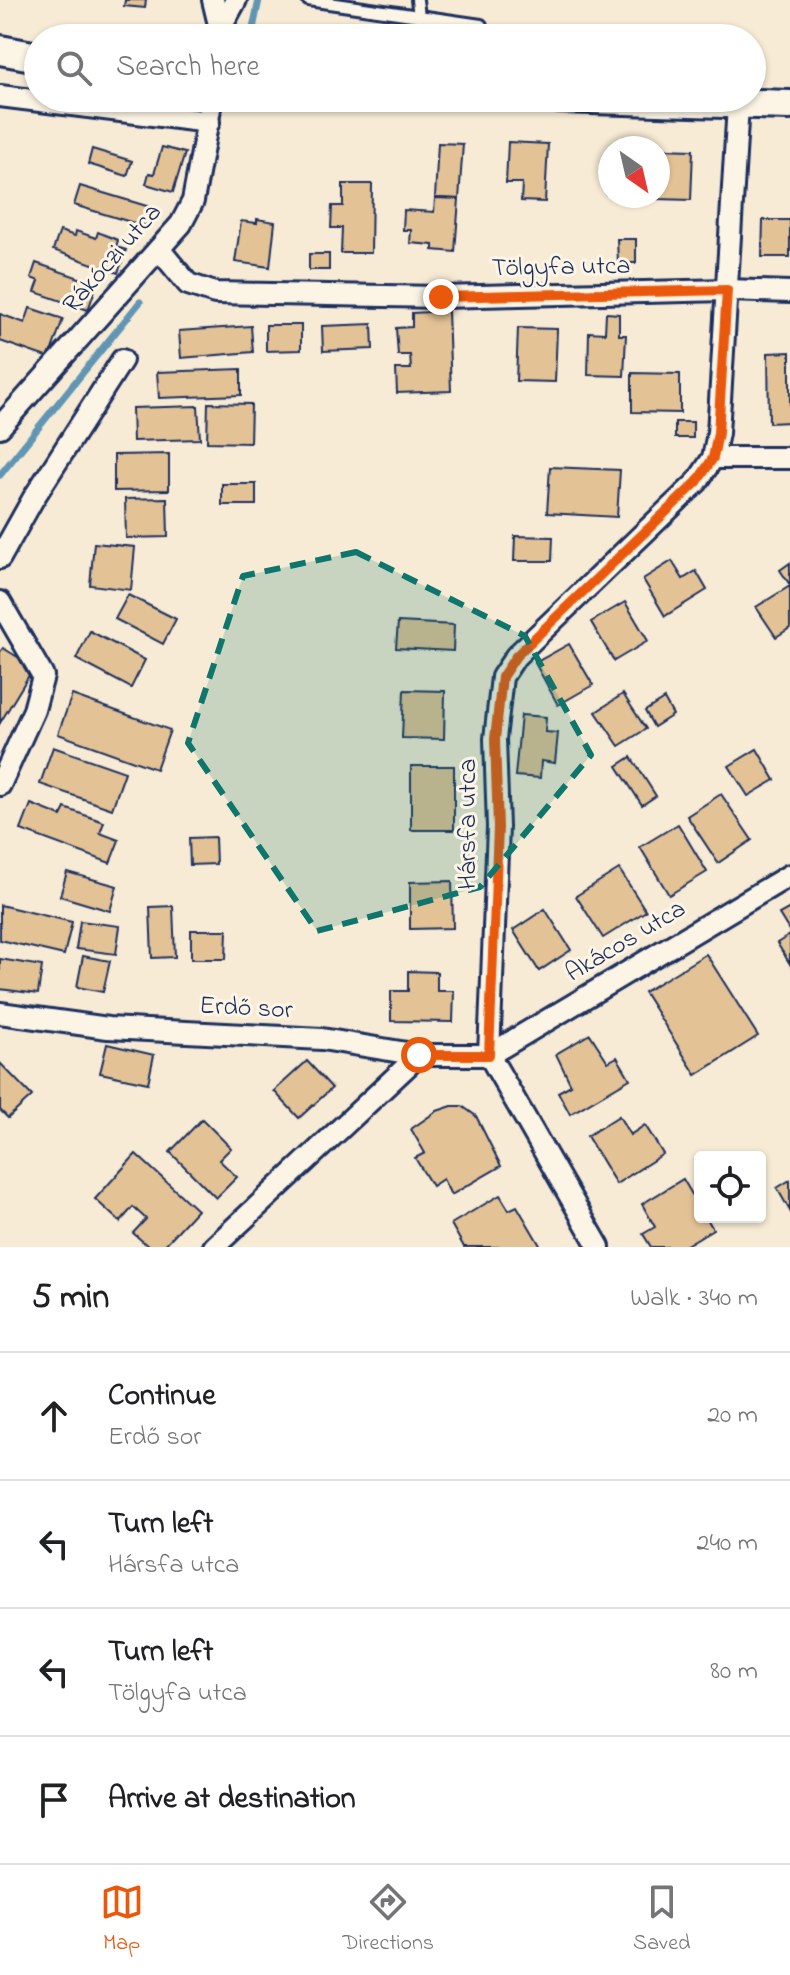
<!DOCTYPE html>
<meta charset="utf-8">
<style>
body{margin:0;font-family:"Indie Flower",sans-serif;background:#f6f6f6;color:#202124}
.controls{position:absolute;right:24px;bottom:24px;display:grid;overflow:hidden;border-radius:8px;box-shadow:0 2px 6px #0004}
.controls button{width:72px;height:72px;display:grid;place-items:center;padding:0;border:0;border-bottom:2px solid #e0e0e0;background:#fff;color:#202124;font:40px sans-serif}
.compass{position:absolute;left:598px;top:136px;width:72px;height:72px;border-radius:50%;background:#fff;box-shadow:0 2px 6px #0004;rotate:146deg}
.stop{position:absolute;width:24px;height:24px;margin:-18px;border:6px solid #ea580c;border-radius:50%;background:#fff}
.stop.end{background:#ea580c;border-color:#fff;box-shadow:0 2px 8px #0008}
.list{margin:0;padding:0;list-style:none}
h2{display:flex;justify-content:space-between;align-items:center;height:104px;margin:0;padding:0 32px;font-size:34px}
h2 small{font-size:26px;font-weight:400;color:#757577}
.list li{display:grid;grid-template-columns:52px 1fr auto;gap:24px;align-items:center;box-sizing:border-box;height:128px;padding:0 32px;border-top:2px solid #e0e0e0}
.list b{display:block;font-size:30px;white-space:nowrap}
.list p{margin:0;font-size:26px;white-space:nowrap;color:#757577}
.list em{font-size:26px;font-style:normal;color:#757577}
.icon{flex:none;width:44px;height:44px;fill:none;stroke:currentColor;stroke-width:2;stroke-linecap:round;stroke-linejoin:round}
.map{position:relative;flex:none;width:790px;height:1247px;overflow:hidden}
.search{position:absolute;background:#fff;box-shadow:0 2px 6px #0004;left:24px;right:24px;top:24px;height:88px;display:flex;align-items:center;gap:20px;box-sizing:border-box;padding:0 28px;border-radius:44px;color:#757577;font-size:30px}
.sheet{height:616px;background:#fff}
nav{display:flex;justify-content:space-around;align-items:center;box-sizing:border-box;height:112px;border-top:2px solid #e0e0e0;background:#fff;font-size:22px;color:#757577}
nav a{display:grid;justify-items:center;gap:4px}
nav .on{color:#ea580c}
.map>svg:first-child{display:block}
</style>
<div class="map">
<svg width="790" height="1247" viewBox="0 0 790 1247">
<rect width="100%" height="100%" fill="#f7ebd5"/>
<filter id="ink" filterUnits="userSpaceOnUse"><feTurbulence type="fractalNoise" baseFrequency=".0125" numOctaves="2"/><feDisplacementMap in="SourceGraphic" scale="16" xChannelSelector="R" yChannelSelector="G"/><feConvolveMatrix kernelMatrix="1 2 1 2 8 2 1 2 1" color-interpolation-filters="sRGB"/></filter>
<g filter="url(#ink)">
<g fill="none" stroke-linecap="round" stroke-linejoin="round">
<g stroke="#6096b4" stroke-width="7">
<polyline points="251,38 259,0"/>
<polyline points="0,475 140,302"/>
</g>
</g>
<g fill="#e3c295" stroke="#1b2f5e" stroke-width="2">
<polygon points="125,0 146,0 145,8 124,6"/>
<polygon points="508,142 548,144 545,202 521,201 522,183 506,183"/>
<polygon points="438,143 463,144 459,199 435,198"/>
<polygon points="162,147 185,153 173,192 146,184 149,173 154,174"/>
<polygon points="92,149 132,161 127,176 88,164"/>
<polygon points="659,149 693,150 691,200 657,199"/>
<rect x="606" y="169" width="4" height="25"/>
<polygon points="343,184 372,184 371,253 341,253 342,228 331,228 332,206 343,206"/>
<polygon points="80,186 150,207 144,226 74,205"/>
<polygon points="435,198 459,199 455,252 433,250 433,245 410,243 411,230 403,230 404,210 434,212"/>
<polygon points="257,219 275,222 270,267 235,262 241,221 257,223"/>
<polygon points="763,220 790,220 790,257 762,257"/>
<polygon points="60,231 75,236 76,231 96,238 98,232 118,240 116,247 126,250 118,273 53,250"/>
<polygon points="617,239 636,239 636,263 618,263"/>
<rect x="309" y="254" width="20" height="16"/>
<polygon points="36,263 97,284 88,310 35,292 39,281 31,278"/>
<polygon points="30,308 63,319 49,358 0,341 0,314 25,323"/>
<polygon points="448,311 451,391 397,393 396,369 411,369 410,355 398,355 396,328 412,327 412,313"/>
<polygon points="606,313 619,314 619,335 626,335 624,376 588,375 589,332 605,333"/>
<polygon points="372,324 373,349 323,351 322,326"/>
<polygon points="266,325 301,325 301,350 266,351"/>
<polygon points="251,326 253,352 181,358 179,331"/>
<polygon points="518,328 557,329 555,382 516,381"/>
<polygon points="790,352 790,422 769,423 768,353"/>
<polygon points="241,369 241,395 159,398 157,372"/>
<polygon points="632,373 680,374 680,413 632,412"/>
<polygon points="208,403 251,404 250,443 207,442"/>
<polygon points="198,406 200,439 133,441 132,408"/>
<rect x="675" y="422" width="18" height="16"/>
<polygon points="169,454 169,490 114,491 114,455"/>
<polygon points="550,467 620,470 617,517 547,513"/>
<rect x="222" y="484" width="34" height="21"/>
<polygon points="167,498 168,537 126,538 125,499"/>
<polygon points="515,536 553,537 552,561 514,561"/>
<polygon points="94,543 135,547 131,590 90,585"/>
<polygon points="672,561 683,579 696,571 707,590 665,616 643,579"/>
<polygon points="790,563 790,585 780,570"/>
<polygon points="790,586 790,628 776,637 756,607"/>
<polygon points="128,595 176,619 163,644 115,619"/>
<polygon points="625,602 648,641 614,661 591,622"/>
<polygon points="398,622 454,625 453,651 396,648"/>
<polygon points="90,631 145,660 131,688 76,659"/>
<polygon points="569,644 593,685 558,705 535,663"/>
<polygon points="3,648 34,667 0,723 0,652"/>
<polygon points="404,690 445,691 444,739 402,738"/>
<polygon points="623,694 646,729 619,746 596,712"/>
<polygon points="72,695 170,730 156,769 58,734"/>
<polygon points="664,699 673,715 654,727 645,711"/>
<polygon points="521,715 546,717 545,732 558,733 555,763 541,761 540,778 515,776"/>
<polygon points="53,747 125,772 112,809 40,784"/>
<polygon points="757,749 775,780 748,796 729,766"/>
<polygon points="631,757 656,796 642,805 617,766"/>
<rect x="411" y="766" width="43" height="64"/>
<polygon points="721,794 752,840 718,863 687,816"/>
<polygon points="31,804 61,816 65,808 104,822 100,833 119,840 110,863 21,830"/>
<polygon points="678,824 707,872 669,895 640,847"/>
<polygon points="215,837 216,864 190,865 189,838"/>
<polygon points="619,869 646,911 603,938 576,896"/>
<polygon points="67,872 117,886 110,911 60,896"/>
<polygon points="452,881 453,928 410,929 410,882"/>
<polygon points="0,905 72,922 64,955 0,940"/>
<polygon points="173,906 175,957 152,958 150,907"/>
<polygon points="790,908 790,932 779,914"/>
<polygon points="545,909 571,950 539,971 513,930"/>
<polygon points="80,921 120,926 116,954 76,949"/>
<polygon points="191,930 227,930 226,959 191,959"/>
<polygon points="790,935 790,964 777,943"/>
<polygon points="706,954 758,1036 696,1075 644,992"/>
<polygon points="83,956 110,961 103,992 77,987"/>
<polygon points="0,959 42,966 38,994 0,989"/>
<polygon points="408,971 437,972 437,991 454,991 453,1022 391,1021 391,991 408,991"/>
<polygon points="590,1034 608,1062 617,1057 630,1079 570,1114 558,1092 571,1085 556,1054"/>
<polygon points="107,1044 154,1055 148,1083 100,1073"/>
<polygon points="307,1061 332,1088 299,1118 274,1091"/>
<polygon points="0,1063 32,1096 8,1118 0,1110"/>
<polygon points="452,1106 462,1106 476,1116 501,1166 451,1195 443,1179 432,1186 415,1158 425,1153 411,1129 437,1111"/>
<polygon points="619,1116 630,1135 645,1125 663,1154 616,1184 587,1136"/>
<polygon points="202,1119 231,1148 219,1160 237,1177 216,1198 170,1152"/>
<polygon points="136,1154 197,1210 163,1247 149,1247 133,1233 146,1219 133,1207 120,1222 95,1199"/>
<polygon points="683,1179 700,1208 700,1217 706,1217 713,1229 683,1247 651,1247 643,1234 655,1227 642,1204"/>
<polygon points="790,1180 790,1211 777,1188"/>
<polygon points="500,1195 509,1210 517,1206 541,1247 464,1247 451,1224"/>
</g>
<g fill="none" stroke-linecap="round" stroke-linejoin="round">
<defs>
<g id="lane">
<polyline points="308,0 481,25"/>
<polyline points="417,0 419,16"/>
</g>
<g id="street">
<polyline points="213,0 220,29 219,38"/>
<polyline points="220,29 236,0"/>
<polyline points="0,96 209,122"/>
<polyline points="159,249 188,284 215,293 441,297 727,290 790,292"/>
<polyline points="0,427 181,224 193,201 212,98"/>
<polyline points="713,458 790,458"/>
<polyline points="0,558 33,499 122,360"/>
<polyline points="0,602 43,676 34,710 0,785"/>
<polyline points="0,1013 108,1028 322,1039 419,1055 489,1055"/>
<polyline points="489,1055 790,875"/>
<polyline points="214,1247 419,1055"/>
<polyline points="599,1247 489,1055 498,827 495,739 502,677 516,656 697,482 713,458 718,433 738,105"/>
</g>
<g id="secondary">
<polyline points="0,50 38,57"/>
<polyline points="559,98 790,105"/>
</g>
</defs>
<use href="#lane" stroke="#1b2f5e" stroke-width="16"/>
<use href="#street" stroke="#1b2f5e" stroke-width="26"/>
<use href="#secondary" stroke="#1b2f5e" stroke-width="34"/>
<use href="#lane" stroke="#fcf5e5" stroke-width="10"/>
<use href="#street" stroke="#fcf5e5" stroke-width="20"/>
<use href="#secondary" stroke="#fcf5e5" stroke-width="28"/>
</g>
</g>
<g fill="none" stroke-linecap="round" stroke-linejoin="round" filter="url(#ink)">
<polyline stroke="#ea580c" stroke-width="10" points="419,1055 489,1055 498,827 495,739 502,677 516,656 697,482 713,458 718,433 727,290 441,297"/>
</g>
<path fill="#0f766e" fill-opacity="0.2" stroke="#0f766e" stroke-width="6" stroke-dasharray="16 10" stroke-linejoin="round" d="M356,552L525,636L591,755L480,887L317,931L188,743L243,576Z"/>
<g text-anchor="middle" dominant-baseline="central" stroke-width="6" stroke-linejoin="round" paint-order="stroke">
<g font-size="26" fill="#1b2f5e" stroke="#fcf5e5">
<text transform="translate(113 259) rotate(-49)">Rákóczi utca</text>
<text transform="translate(561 268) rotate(-1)">Tölgyfa utca</text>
<text transform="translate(469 824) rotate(-90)">Hársfa utca</text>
<text transform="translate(626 942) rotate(-31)">Akácos utca</text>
<text transform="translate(246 1009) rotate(3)">Erdő sor</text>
</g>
</g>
</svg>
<div class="controls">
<button><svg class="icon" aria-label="locate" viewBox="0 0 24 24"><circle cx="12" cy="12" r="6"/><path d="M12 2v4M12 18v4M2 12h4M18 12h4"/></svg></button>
</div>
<svg class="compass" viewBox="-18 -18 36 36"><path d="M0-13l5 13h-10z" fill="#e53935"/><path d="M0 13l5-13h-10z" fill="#757577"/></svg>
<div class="stop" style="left:419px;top:1055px"></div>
<div class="stop end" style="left:441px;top:297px"></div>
<div class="search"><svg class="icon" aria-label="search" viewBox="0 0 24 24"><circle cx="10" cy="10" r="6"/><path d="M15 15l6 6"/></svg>Search here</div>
</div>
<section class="sheet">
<h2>5 min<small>Walk · 340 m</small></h2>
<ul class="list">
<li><svg class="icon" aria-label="ahead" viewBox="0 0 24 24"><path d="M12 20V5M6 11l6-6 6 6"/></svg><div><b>Continue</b><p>Erdő sor</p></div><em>20 m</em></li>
<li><svg class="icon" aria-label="left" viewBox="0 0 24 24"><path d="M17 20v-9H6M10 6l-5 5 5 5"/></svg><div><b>Turn left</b><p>Hársfa utca</p></div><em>240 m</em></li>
<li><svg class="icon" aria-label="left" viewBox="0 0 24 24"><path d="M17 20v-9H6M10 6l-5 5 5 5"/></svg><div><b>Turn left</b><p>Tölgyfa utca</p></div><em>80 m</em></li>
<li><svg class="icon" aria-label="arrive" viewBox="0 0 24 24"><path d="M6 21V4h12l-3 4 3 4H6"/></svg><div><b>Arrive at destination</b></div></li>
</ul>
</section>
<nav>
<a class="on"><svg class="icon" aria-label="map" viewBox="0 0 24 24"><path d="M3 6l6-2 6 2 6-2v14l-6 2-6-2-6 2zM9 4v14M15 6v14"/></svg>Map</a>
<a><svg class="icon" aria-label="directions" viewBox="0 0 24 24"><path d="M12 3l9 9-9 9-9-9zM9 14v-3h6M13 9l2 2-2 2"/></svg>Directions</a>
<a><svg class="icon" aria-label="saved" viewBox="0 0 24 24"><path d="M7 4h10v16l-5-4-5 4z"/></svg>Saved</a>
</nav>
